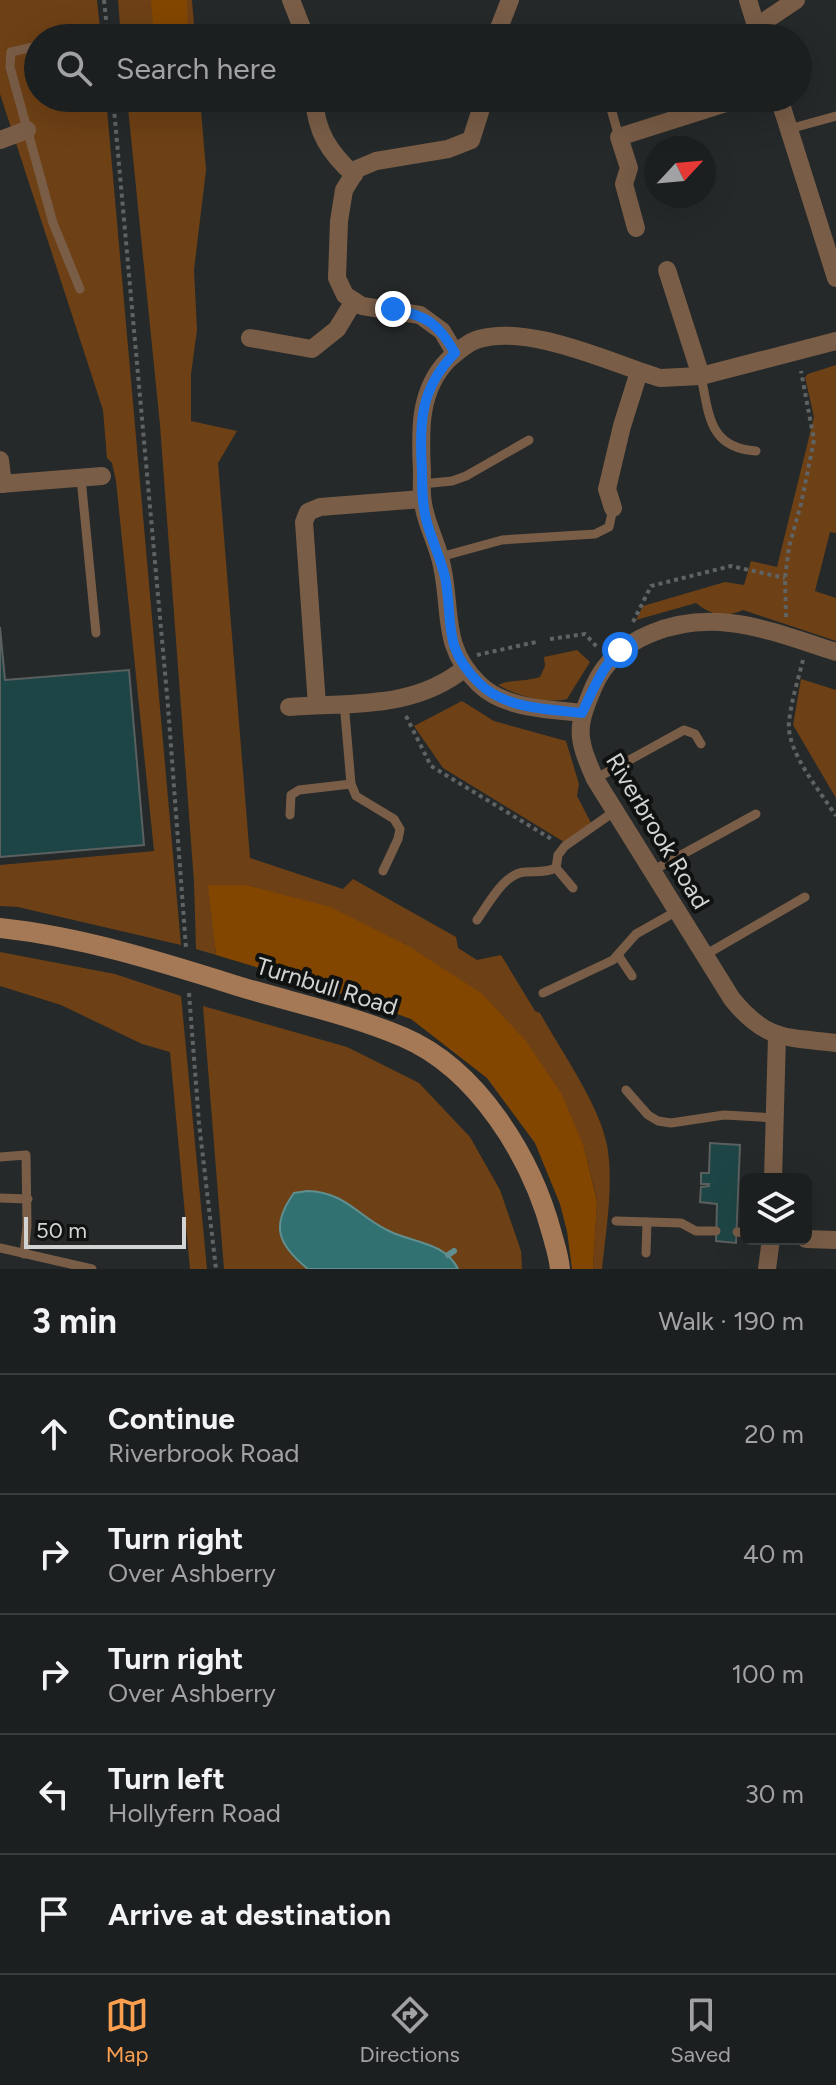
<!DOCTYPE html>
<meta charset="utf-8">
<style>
body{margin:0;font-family:Figtree,sans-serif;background:#292c2c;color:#f1f3f6}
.controls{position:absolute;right:24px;bottom:24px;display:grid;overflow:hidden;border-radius:12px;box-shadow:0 8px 32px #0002}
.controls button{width:72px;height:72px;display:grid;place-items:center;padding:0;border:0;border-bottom:2px solid #3a3d3d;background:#1c1f1f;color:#f1f3f6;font:40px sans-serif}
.compass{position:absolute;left:644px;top:136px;width:72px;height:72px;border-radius:50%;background:#1c1f1f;box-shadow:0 8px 32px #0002;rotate:64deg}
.scale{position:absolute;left:24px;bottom:20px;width:162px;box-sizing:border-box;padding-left:8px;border:4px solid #d2d4d4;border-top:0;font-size:22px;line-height:28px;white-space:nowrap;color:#d2d4d4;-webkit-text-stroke:6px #101212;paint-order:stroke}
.stop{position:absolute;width:24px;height:24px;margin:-18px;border:6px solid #1a73e8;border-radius:50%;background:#fff}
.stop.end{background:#1a73e8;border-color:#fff;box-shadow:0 2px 8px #0008}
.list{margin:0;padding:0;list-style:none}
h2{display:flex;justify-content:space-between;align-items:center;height:104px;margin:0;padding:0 32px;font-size:34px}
h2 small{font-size:26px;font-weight:400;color:#a0a2a4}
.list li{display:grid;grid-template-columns:52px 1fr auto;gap:24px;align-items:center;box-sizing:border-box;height:120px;padding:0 32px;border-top:2px solid #3a3d3d}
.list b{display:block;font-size:30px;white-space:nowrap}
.list p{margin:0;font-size:26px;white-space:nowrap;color:#a0a2a4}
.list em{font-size:26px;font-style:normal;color:#a0a2a4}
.icon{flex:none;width:44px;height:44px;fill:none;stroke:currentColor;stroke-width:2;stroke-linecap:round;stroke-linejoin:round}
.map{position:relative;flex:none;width:836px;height:1269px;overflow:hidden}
.search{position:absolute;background:#1c1f1f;box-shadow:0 8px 32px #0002;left:24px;right:24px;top:24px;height:88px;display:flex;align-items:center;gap:20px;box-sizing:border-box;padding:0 28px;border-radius:44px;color:#a0a2a4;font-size:30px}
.sheet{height:704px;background:#1c1f1f}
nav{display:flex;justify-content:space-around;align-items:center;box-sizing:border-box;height:112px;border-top:2px solid #3a3d3d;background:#1c1f1f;font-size:22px;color:#a0a2a4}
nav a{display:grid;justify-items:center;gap:4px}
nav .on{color:#fa9f4f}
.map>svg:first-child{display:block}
</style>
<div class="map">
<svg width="836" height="1269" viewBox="0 0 836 1269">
<rect width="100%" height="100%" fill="#252929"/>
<g fill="#6e4015">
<polygon points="0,0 97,0 101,38 38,38 38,98 106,98 181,945 18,907 0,906 0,865 154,851 116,481 112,463 107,458 103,410 0,94"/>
<polygon points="118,0 192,0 195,38 121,38"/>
<path d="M127,98H200L206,170L194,270L197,330L191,374V421L237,431L218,463L250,858L343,889L353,879L456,937L458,948L477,960L501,955L535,1011L540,1013C561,1051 599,1104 607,1145C614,1185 606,1229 602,1269H593L597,1200L584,1147L405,944L330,908L246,885H209L216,955L196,949L194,882L160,425Z"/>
<path d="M836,365V533L830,532L815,591L836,598V641L743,610C725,618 711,615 696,603L636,620L643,606L725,582L744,585L751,561L777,567L814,417L805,377L808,374Z"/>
<path d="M577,650L590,662L567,699C544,704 518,696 498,685C512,679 524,682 540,677L545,666L544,657Z"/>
<polygon points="801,679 836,690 836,798 793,725"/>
<polygon points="462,701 494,721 566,741 579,784 577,796 591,823 564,842 443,768 414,726"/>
<polygon points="0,952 115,974 181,996 207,1269 190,1269 170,1052 142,1044 61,1005 0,986"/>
<polygon points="203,1006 347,1047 419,1083 470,1137 500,1190 521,1251 522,1269 224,1269"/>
</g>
<g fill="#834600">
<polygon points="151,0 187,0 188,38 154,38"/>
<polygon points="208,885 246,885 330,907 405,944 481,993 525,1040 561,1093 584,1147 597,1201 593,1269 572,1269 567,1231 560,1204 535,1143 487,1078 411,1019 322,987 216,955"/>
</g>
<path fill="#317171" stroke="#618f8f" stroke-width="2" d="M307,1191C346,1192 357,1216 389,1231C413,1243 445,1242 458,1269H308C278,1245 270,1226 294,1193Z"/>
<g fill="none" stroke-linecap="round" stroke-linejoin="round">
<polyline stroke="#618f8f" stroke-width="6" points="448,1255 454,1251"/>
</g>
<g fill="#1e4545" stroke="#5a5f5f" stroke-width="2">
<polygon points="0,627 5,680 129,670 144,845 0,857"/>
<polygon points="710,1143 740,1145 736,1243 716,1241 717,1204 700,1202 701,1187 709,1186 709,1184 701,1184 701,1173 709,1173"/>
</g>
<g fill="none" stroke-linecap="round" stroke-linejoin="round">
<g stroke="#5f6363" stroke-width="4" stroke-dasharray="4 4" stroke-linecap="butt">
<polyline points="104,0 108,38"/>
<polyline points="113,98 168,706 186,948"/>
<polyline points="786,617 785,578 789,547 801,504 814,440 801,371"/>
<polyline points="633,622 651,586 731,566 785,578"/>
<polyline points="550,639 585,634 597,647"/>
<polyline points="477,655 536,642"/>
<path d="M803,660C798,680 791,702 789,722C786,751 820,791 836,816"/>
<polyline points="406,716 431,766 553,840"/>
<polyline points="189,993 199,1123 216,1269"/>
</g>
<g stroke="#795d47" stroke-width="9">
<polyline points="38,46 11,52 10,67 53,223 80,289"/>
<polyline points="608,98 619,137"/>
<polyline points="789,129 836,116"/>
<path d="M701,376C709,415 709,448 756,451"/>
<polyline points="81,478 96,633"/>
<polyline points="422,484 452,481 466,476 529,440"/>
<polyline points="440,557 502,540 595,534 609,527 613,508"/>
<polyline points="344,702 351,784 356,796 394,819 400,829 398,839 383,871"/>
<polyline points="595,779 684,730 695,734 701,744"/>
<polyline points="290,815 291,795 299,790 351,784"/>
<polyline points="556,868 573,888"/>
<polyline points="652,871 756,814"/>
<path d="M477,920C488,905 504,873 525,872C537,871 544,873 556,868L558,855L565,846L615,811"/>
<polyline points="618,955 632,976"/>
<polyline points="705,955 805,897"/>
<polyline points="543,993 613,960 636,934 677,911"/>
<polyline points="626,1090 648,1115 658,1121 671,1123 724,1115 775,1118"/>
<polyline points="0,1157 26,1155 27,1226 24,1254"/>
<polyline points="0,1198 28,1199"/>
<polyline points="616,1221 681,1223 696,1231 716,1231"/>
<polyline points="737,1232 746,1233"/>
<polyline points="0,1248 92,1269"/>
<polyline points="646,1253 647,1222"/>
</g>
<g stroke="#795d47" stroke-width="18">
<polyline points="291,0 306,38"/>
<polyline points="748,0 759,35"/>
<polyline points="756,27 796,0"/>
<polyline points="495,38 510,0"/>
<path d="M314,98C316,132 329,152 354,175"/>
<polyline points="779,98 836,278"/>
<polyline points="0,140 27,130"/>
<polyline points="636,228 624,184 629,168 619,137 742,98"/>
<polyline points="667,270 701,376"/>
<polyline points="250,338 312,349 337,329 354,301"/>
<polyline points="455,353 442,331 420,315 362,306 345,295 337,278 339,221 344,190 357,169 376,161 448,149 471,140 480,112 481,98"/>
<polyline points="0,460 3,484"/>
<polyline points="0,484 102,476"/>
<polyline points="613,508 607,489 622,426 639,372"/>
<path d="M836,652C801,641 766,627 730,623C678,617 616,636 594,686C576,728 576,736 595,779L732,999C766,1041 786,1037 836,1043"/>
<polyline points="317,705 304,522 308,512 320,507 422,499"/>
<path d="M289,707C352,702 413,710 465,668"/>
<path d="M582,713C548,709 505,709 479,684C441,647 452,612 442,566C438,544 426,525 423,503C421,493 422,482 422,472C420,432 418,390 449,359C458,351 468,342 479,339C530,324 611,363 660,378L701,376L836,341"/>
<polyline points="773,1179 777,1036"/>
<polyline points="806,1239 836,1240"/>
<polyline points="767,1269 771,1239"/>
</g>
<path stroke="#a67956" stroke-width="20" d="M0,928C83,937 161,962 241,987C295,1003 351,1015 403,1037C478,1069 532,1158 552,1234C555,1245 559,1257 560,1269"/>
</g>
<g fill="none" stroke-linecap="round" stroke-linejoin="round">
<path stroke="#1a73e8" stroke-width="10" d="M393,309C427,316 438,323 455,353C420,388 419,423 422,471C422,487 422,502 426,519C431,539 440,556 445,577C454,621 441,646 479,683C505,709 548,709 582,713C593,690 601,668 620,650"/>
</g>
<g text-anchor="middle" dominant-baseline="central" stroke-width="8" stroke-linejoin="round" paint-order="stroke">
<g font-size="24" fill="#d2d4d4" stroke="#101212">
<text transform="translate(658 831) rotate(59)">Riverbrook Road</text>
<text transform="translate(327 986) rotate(17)">Turnbull Road</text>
</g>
</g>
</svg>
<div class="controls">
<button><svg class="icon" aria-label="layers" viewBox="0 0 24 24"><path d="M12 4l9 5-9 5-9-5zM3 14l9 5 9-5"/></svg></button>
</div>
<svg class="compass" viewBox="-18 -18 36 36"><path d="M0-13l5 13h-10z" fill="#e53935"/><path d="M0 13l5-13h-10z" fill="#a0a2a4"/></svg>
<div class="scale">50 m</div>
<div class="stop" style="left:620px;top:650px"></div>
<div class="stop end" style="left:393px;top:309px"></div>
<div class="search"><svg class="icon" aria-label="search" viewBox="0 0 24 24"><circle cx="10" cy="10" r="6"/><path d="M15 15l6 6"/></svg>Search here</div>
</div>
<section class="sheet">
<h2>3 min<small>Walk · 190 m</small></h2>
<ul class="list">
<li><svg class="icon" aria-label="ahead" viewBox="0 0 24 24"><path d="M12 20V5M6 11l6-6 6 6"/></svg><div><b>Continue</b><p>Riverbrook Road</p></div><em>20 m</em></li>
<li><svg class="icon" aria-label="right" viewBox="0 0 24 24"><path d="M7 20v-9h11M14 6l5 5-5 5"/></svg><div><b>Turn right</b><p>Over Ashberry</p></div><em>40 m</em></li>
<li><svg class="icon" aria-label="right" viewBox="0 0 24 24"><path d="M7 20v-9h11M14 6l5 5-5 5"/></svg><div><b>Turn right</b><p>Over Ashberry</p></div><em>100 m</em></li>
<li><svg class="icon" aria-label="left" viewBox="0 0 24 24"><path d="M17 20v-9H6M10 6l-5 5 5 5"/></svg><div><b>Turn left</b><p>Hollyfern Road</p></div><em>30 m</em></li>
<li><svg class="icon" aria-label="arrive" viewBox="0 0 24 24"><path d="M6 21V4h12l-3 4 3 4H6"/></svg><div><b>Arrive at destination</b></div></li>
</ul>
</section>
<nav>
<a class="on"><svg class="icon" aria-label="map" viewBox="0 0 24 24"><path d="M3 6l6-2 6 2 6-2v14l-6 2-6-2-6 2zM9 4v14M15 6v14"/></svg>Map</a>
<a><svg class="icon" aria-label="directions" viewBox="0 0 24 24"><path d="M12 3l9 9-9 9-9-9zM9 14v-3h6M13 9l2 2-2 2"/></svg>Directions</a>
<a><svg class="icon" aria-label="saved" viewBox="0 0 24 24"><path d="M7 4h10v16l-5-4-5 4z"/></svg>Saved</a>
</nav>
